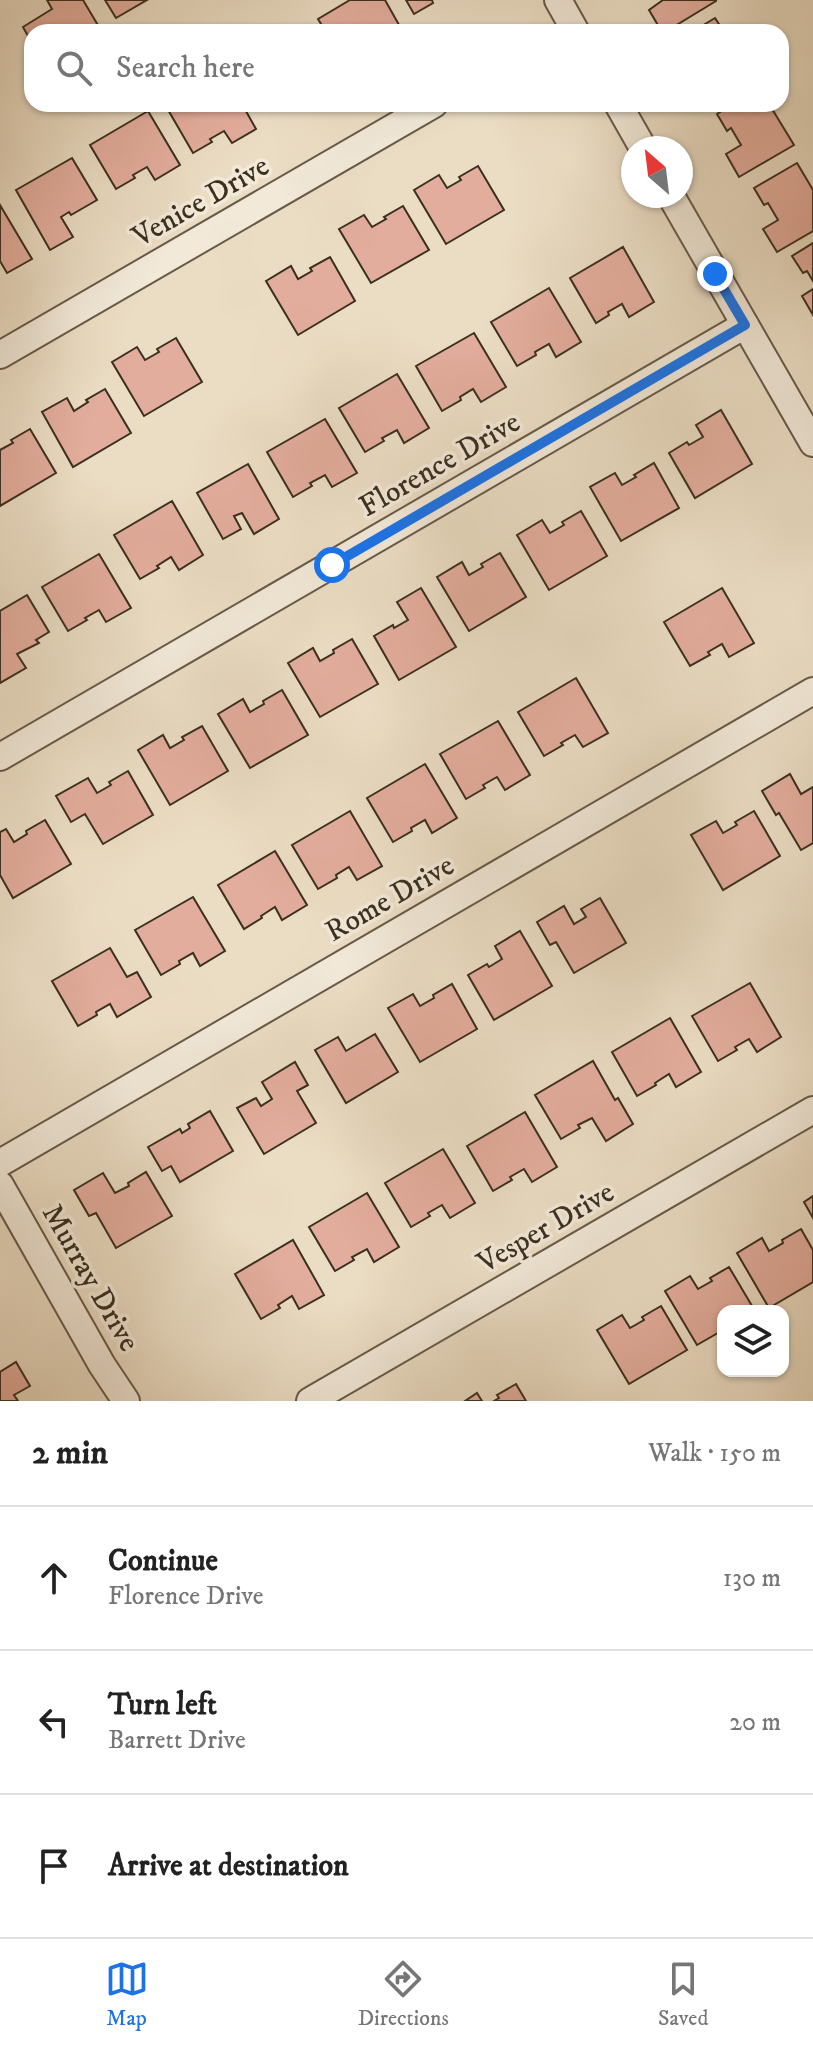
<!DOCTYPE html>
<meta charset="utf-8">
<style>
body{margin:0;font-family:"IM FELL DW Pica",serif;background:#f6f6f6;color:#222}
.controls{position:absolute;right:24px;bottom:24px;display:grid;overflow:hidden;border-radius:16px;box-shadow:0 2px 6px #0004}
.controls button{width:72px;height:72px;display:grid;place-items:center;padding:0;border:0;border-bottom:2px solid #e0e0e0;background:#fff;color:#222;font:40px sans-serif}
.compass{position:absolute;left:621px;top:136px;width:72px;height:72px;border-radius:50%;background:#fff;box-shadow:0 2px 6px #0004;rotate:332deg}
.stop{position:absolute;width:24px;height:24px;margin:-18px;border:6px solid #1a73e8;border-radius:50%;background:#fff}
.stop.end{background:#1a73e8;border-color:#fff;box-shadow:0 2px 8px #0008}
.list{margin:0;padding:0;list-style:none}
h2{display:flex;justify-content:space-between;align-items:center;height:104px;margin:0;padding:0 32px;font-size:34px}
h2 small{font-size:26px;font-weight:400;color:#767676}
.list li{display:grid;grid-template-columns:52px 1fr auto;gap:24px;align-items:center;box-sizing:border-box;height:144px;padding:0 32px;border-top:2px solid #e0e0e0}
.list b{display:block;font-size:30px;white-space:nowrap}
.list p{margin:0;font-size:26px;white-space:nowrap;color:#767676}
.list em{font-size:26px;font-style:normal;color:#767676}
.icon{flex:none;width:44px;height:44px;fill:none;stroke:currentColor;stroke-width:2;stroke-linecap:round;stroke-linejoin:round}
.map{position:relative;flex:none;width:813px;height:1401px;overflow:hidden}
.search{position:absolute;background:#fff;box-shadow:0 2px 6px #0004;left:24px;right:24px;top:24px;height:88px;display:flex;align-items:center;gap:20px;box-sizing:border-box;padding:0 28px;border-radius:24px;color:#767676;font-size:30px}
.sheet{height:536px;background:#fff}
nav{display:flex;justify-content:space-around;align-items:center;box-sizing:border-box;height:112px;border-top:2px solid #e0e0e0;background:#fff;font-size:22px;color:#767676}
nav a{display:grid;justify-items:center;gap:4px}
nav .on{color:#1a73e8}
.map>svg:first-child{display:block}
</style>
<div class="map">
<svg width="813" height="1401" viewBox="0 0 813 1401">
<rect width="100%" height="100%" fill="#ebddc4"/>
<filter id="stains"><feTurbulence type="fractalNoise" baseFrequency=".0025" numOctaves="4"/><feColorMatrix values="0 0 0 0 .2 0 0 0 0 .09 0 0 0 0 .02 0 0 0 .5 -.17"/></filter>
<radialGradient id="worn" r=".72"><stop offset=".6" stop-color="#630" stop-opacity="0"/><stop offset="1" stop-color="#630" stop-opacity=".3"/></radialGradient>
<g fill="#e3ad9d" stroke="#3b2f20" stroke-width="2">
<polygon points="47,0 83,0 102,32 32,32 32,43 23,27 52,9"/>
<polygon points="105,0 147,0 116,18"/>
<polygon points="350,0 385,0 403,32 326,32 318,19"/>
<polygon points="406,0 432,0 433,3 414,14"/>
<polygon points="663,0 716,0 716,1 665,32 662,32 649,10"/>
<polygon points="715,18 724,32 692,32"/>
<polygon points="174,104 242,104 256,129 232,143 224,131 210,139 212,142 193,153 167,108"/>
<polygon points="733,104 769,104 794,145 739,177 726,154 741,145 731,128 727,131 717,114"/>
<polygon points="148,111 180,165 155,180 147,167 133,175 135,178 116,189 90,145"/>
<polygon points="72,158 97,200 71,215 69,212 61,217 73,237 50,250 16,190"/>
<polygon points="797,163 813,190 813,231 777,252 763,229 778,220 768,203 764,205 754,188"/>
<polygon points="478,166 504,210 446,244 414,190 439,175 447,188 461,180 459,177"/>
<polygon points="0,205 32,259 7,273 0,261"/>
<polygon points="403,206 429,250 371,283 339,229 364,215 372,227 386,219 384,217"/>
<polygon points="813,243 813,281 807,271 803,273 792,256"/>
<polygon points="623,247 654,302 629,317 622,304 608,312 609,315 596,323 570,278"/>
<polygon points="330,257 355,301 298,335 266,281 291,266 298,279 312,271 310,268"/>
<polygon points="549,288 581,342 556,357 549,344 535,352 536,355 517,366 491,322"/>
<polygon points="813,289 813,315 802,296"/>
<polygon points="474,333 506,387 481,402 473,389 460,397 461,400 442,411 416,366"/>
<polygon points="176,338 202,382 144,416 112,362 137,347 145,360 159,352 157,349"/>
<polygon points="397,374 429,428 404,443 397,430 382,438 384,441 365,452 339,408"/>
<polygon points="105,389 131,433 73,467 42,412 67,398 74,411 88,402 86,400"/>
<polygon points="721,410 752,464 695,498 669,453 687,442 689,445 703,437 696,425"/>
<polygon points="325,419 357,473 332,487 325,475 310,483 312,486 293,497 267,452"/>
<polygon points="30,429 56,473 0,506 0,450 13,443 11,440"/>
<polygon points="654,463 679,508 621,541 590,487 615,473 622,485 636,477 634,475"/>
<polygon points="248,464 279,519 254,534 242,513 234,516 241,529 223,539 197,493"/>
<polygon points="172,501 203,555 179,570 171,557 157,566 159,568 140,579 114,535"/>
<polygon points="581,511 607,556 549,590 517,535 542,520 550,533 564,525 562,522"/>
<polygon points="500,553 526,597 469,631 437,577 462,562 469,575 483,567 481,564"/>
<polygon points="99,554 131,608 106,622 99,610 85,618 87,620 68,631 42,587"/>
<polygon points="421,588 456,647 399,680 374,636 393,625 394,628 408,620 397,602"/>
<polygon points="722,588 754,643 729,657 722,644 708,652 710,655 690,666 664,622"/>
<polygon points="27,595 49,632 36,640 39,643 17,654 26,668 0,683 0,611"/>
<polygon points="352,639 378,684 320,717 288,663 313,648 320,661 334,653 333,650"/>
<polygon points="576,678 608,733 583,747 575,735 561,743 563,745 544,756 518,712"/>
<polygon points="282,690 308,735 250,768 218,714 243,699 250,712 264,704 263,701"/>
<polygon points="498,721 530,775 505,790 497,777 483,785 485,788 466,799 440,754"/>
<polygon points="202,726 228,771 170,805 138,750 163,735 170,748 184,740 182,737"/>
<polygon points="425,764 457,818 432,833 425,820 411,828 412,831 393,842 367,798"/>
<polygon points="128,771 153,815 103,844 85,814 71,822 56,796 88,778 97,793 111,785 109,782"/>
<polygon points="790,774 801,794 813,787 813,843 801,850 779,813 776,815 762,791"/>
<polygon points="350,811 382,866 357,880 349,867 336,875 337,878 318,889 292,845"/>
<polygon points="754,811 780,856 723,890 691,835 716,821 723,833 737,825 735,822"/>
<polygon points="45,820 71,864 13,898 0,875 0,832 6,829 14,842 27,834 26,831"/>
<polygon points="275,851 307,905 282,920 275,907 261,916 262,918 244,929 218,885"/>
<polygon points="193,897 225,951 200,966 193,953 179,961 180,964 161,975 135,930"/>
<polygon points="600,898 626,943 574,973 556,942 550,945 537,922 564,906 574,924 586,917 581,909"/>
<polygon points="520,931 552,986 494,1020 468,975 487,964 489,967 502,959 495,946"/>
<polygon points="110,948 127,977 137,972 151,997 117,1017 110,1004 96,1012 97,1015 78,1026 52,981"/>
<polygon points="750,983 781,1037 757,1052 749,1039 735,1047 737,1050 718,1061 692,1016"/>
<polygon points="452,984 477,1029 420,1062 388,1008 413,994 420,1006 434,998 433,995"/>
<polygon points="670,1018 701,1072 676,1087 669,1074 655,1083 656,1085 637,1096 612,1052"/>
<polygon points="375,1034 398,1072 346,1103 315,1050 338,1037 346,1051"/>
<polygon points="593,1061 615,1100 618,1098 633,1124 606,1141 592,1118 578,1125 580,1128 561,1139 535,1095"/>
<polygon points="295,1062 308,1085 297,1091 316,1123 264,1154 237,1108 256,1098 261,1106 272,1099 262,1082"/>
<polygon points="210,1111 233,1151 180,1182 171,1166 162,1171 148,1147 180,1129 182,1133 190,1128 188,1124"/>
<polygon points="525,1112 557,1167 532,1182 524,1169 510,1177 512,1180 493,1191 467,1146"/>
<polygon points="443,1149 475,1203 450,1218 442,1205 428,1213 430,1216 411,1227 385,1183"/>
<polygon points="146,1172 172,1216 116,1248 96,1213 89,1216 74,1190 103,1173 115,1193 129,1186 128,1183"/>
<polygon points="367,1193 399,1247 374,1262 367,1249 352,1257 354,1260 335,1271 309,1227"/>
<polygon points="813,1196 813,1218 804,1202"/>
<polygon points="801,1229 813,1250 813,1282 769,1308 737,1253 762,1238 769,1251 783,1243 782,1240"/>
<polygon points="293,1240 324,1295 299,1309 292,1296 278,1305 280,1308 261,1319 235,1274"/>
<polygon points="729,1267 755,1311 723,1311 723,1330 697,1345 665,1291 690,1276 698,1289 712,1281 710,1278"/>
<polygon points="661,1306 687,1350 629,1384 597,1330 622,1315 630,1328 644,1320 642,1317"/>
<polygon points="16,1362 30,1386 14,1395 18,1401 0,1401 0,1372"/>
<polygon points="516,1384 526,1401 494,1401 499,1398 497,1395"/>
<polygon points="477,1393 482,1401 465,1401"/>
</g>
<g fill="none" stroke-linecap="round" stroke-linejoin="round">
<defs>
<g id="street">
<polyline points="558,0 576,32"/>
<polyline points="618,104 643,148"/>
<polyline points="671,196 813,443"/>
<polyline points="0,355 434,104"/>
<polyline points="0,757 745,325"/>
<polyline points="0,1163 813,691"/>
<polyline points="0,1185 102,1365 126,1401"/>
<polyline points="310,1401 813,1110"/>
</g>
</defs>
<use href="#street" stroke="#675a49" stroke-width="30"/>
<use href="#street" stroke="#f2e9d9" stroke-width="26"/>
</g>
<g fill="none" stroke-linecap="round" stroke-linejoin="round">
<polyline stroke="#1a73e8" stroke-width="10" points="332,565 745,325 715,274"/>
</g>
<g text-anchor="middle" dominant-baseline="central" stroke-width="7" stroke-linejoin="round" paint-order="stroke">
<g font-size="30" fill="#3b2f20" stroke="#f2e9d9">
<text transform="translate(201 202) rotate(-30)">Venice Drive</text>
<text transform="translate(440 465) rotate(-30)">Florence Drive</text>
<text transform="translate(390 899) rotate(-30)">Rome Drive</text>
<text transform="translate(546 1228) rotate(-30)">Vesper Drive</text>
<text transform="translate(90 1278) rotate(60)">Murray Drive</text>
</g>
</g>
<rect width="100%" height="100%" filter="url(#stains)"/>
<rect width="100%" height="100%" fill="url(#worn)"/>
</svg>
<div class="controls">
<button><svg class="icon" aria-label="layers" viewBox="0 0 24 24"><path d="M12 4l9 5-9 5-9-5zM3 14l9 5 9-5"/></svg></button>
</div>
<svg class="compass" viewBox="-18 -18 36 36"><path d="M0-13l5 13h-10z" fill="#e53935"/><path d="M0 13l5-13h-10z" fill="#767676"/></svg>
<div class="stop" style="left:332px;top:565px"></div>
<div class="stop end" style="left:715px;top:274px"></div>
<div class="search"><svg class="icon" aria-label="search" viewBox="0 0 24 24"><circle cx="10" cy="10" r="6"/><path d="M15 15l6 6"/></svg>Search here</div>
</div>
<section class="sheet">
<h2>2 min<small>Walk · 150 m</small></h2>
<ul class="list">
<li><svg class="icon" aria-label="ahead" viewBox="0 0 24 24"><path d="M12 20V5M6 11l6-6 6 6"/></svg><div><b>Continue</b><p>Florence Drive</p></div><em>130 m</em></li>
<li><svg class="icon" aria-label="left" viewBox="0 0 24 24"><path d="M17 20v-9H6M10 6l-5 5 5 5"/></svg><div><b>Turn left</b><p>Barrett Drive</p></div><em>20 m</em></li>
<li><svg class="icon" aria-label="arrive" viewBox="0 0 24 24"><path d="M6 21V4h12l-3 4 3 4H6"/></svg><div><b>Arrive at destination</b></div></li>
</ul>
</section>
<nav>
<a class="on"><svg class="icon" aria-label="map" viewBox="0 0 24 24"><path d="M3 6l6-2 6 2 6-2v14l-6 2-6-2-6 2zM9 4v14M15 6v14"/></svg>Map</a>
<a><svg class="icon" aria-label="directions" viewBox="0 0 24 24"><path d="M12 3l9 9-9 9-9-9zM9 14v-3h6M13 9l2 2-2 2"/></svg>Directions</a>
<a><svg class="icon" aria-label="saved" viewBox="0 0 24 24"><path d="M7 4h10v16l-5-4-5 4z"/></svg>Saved</a>
</nav>
